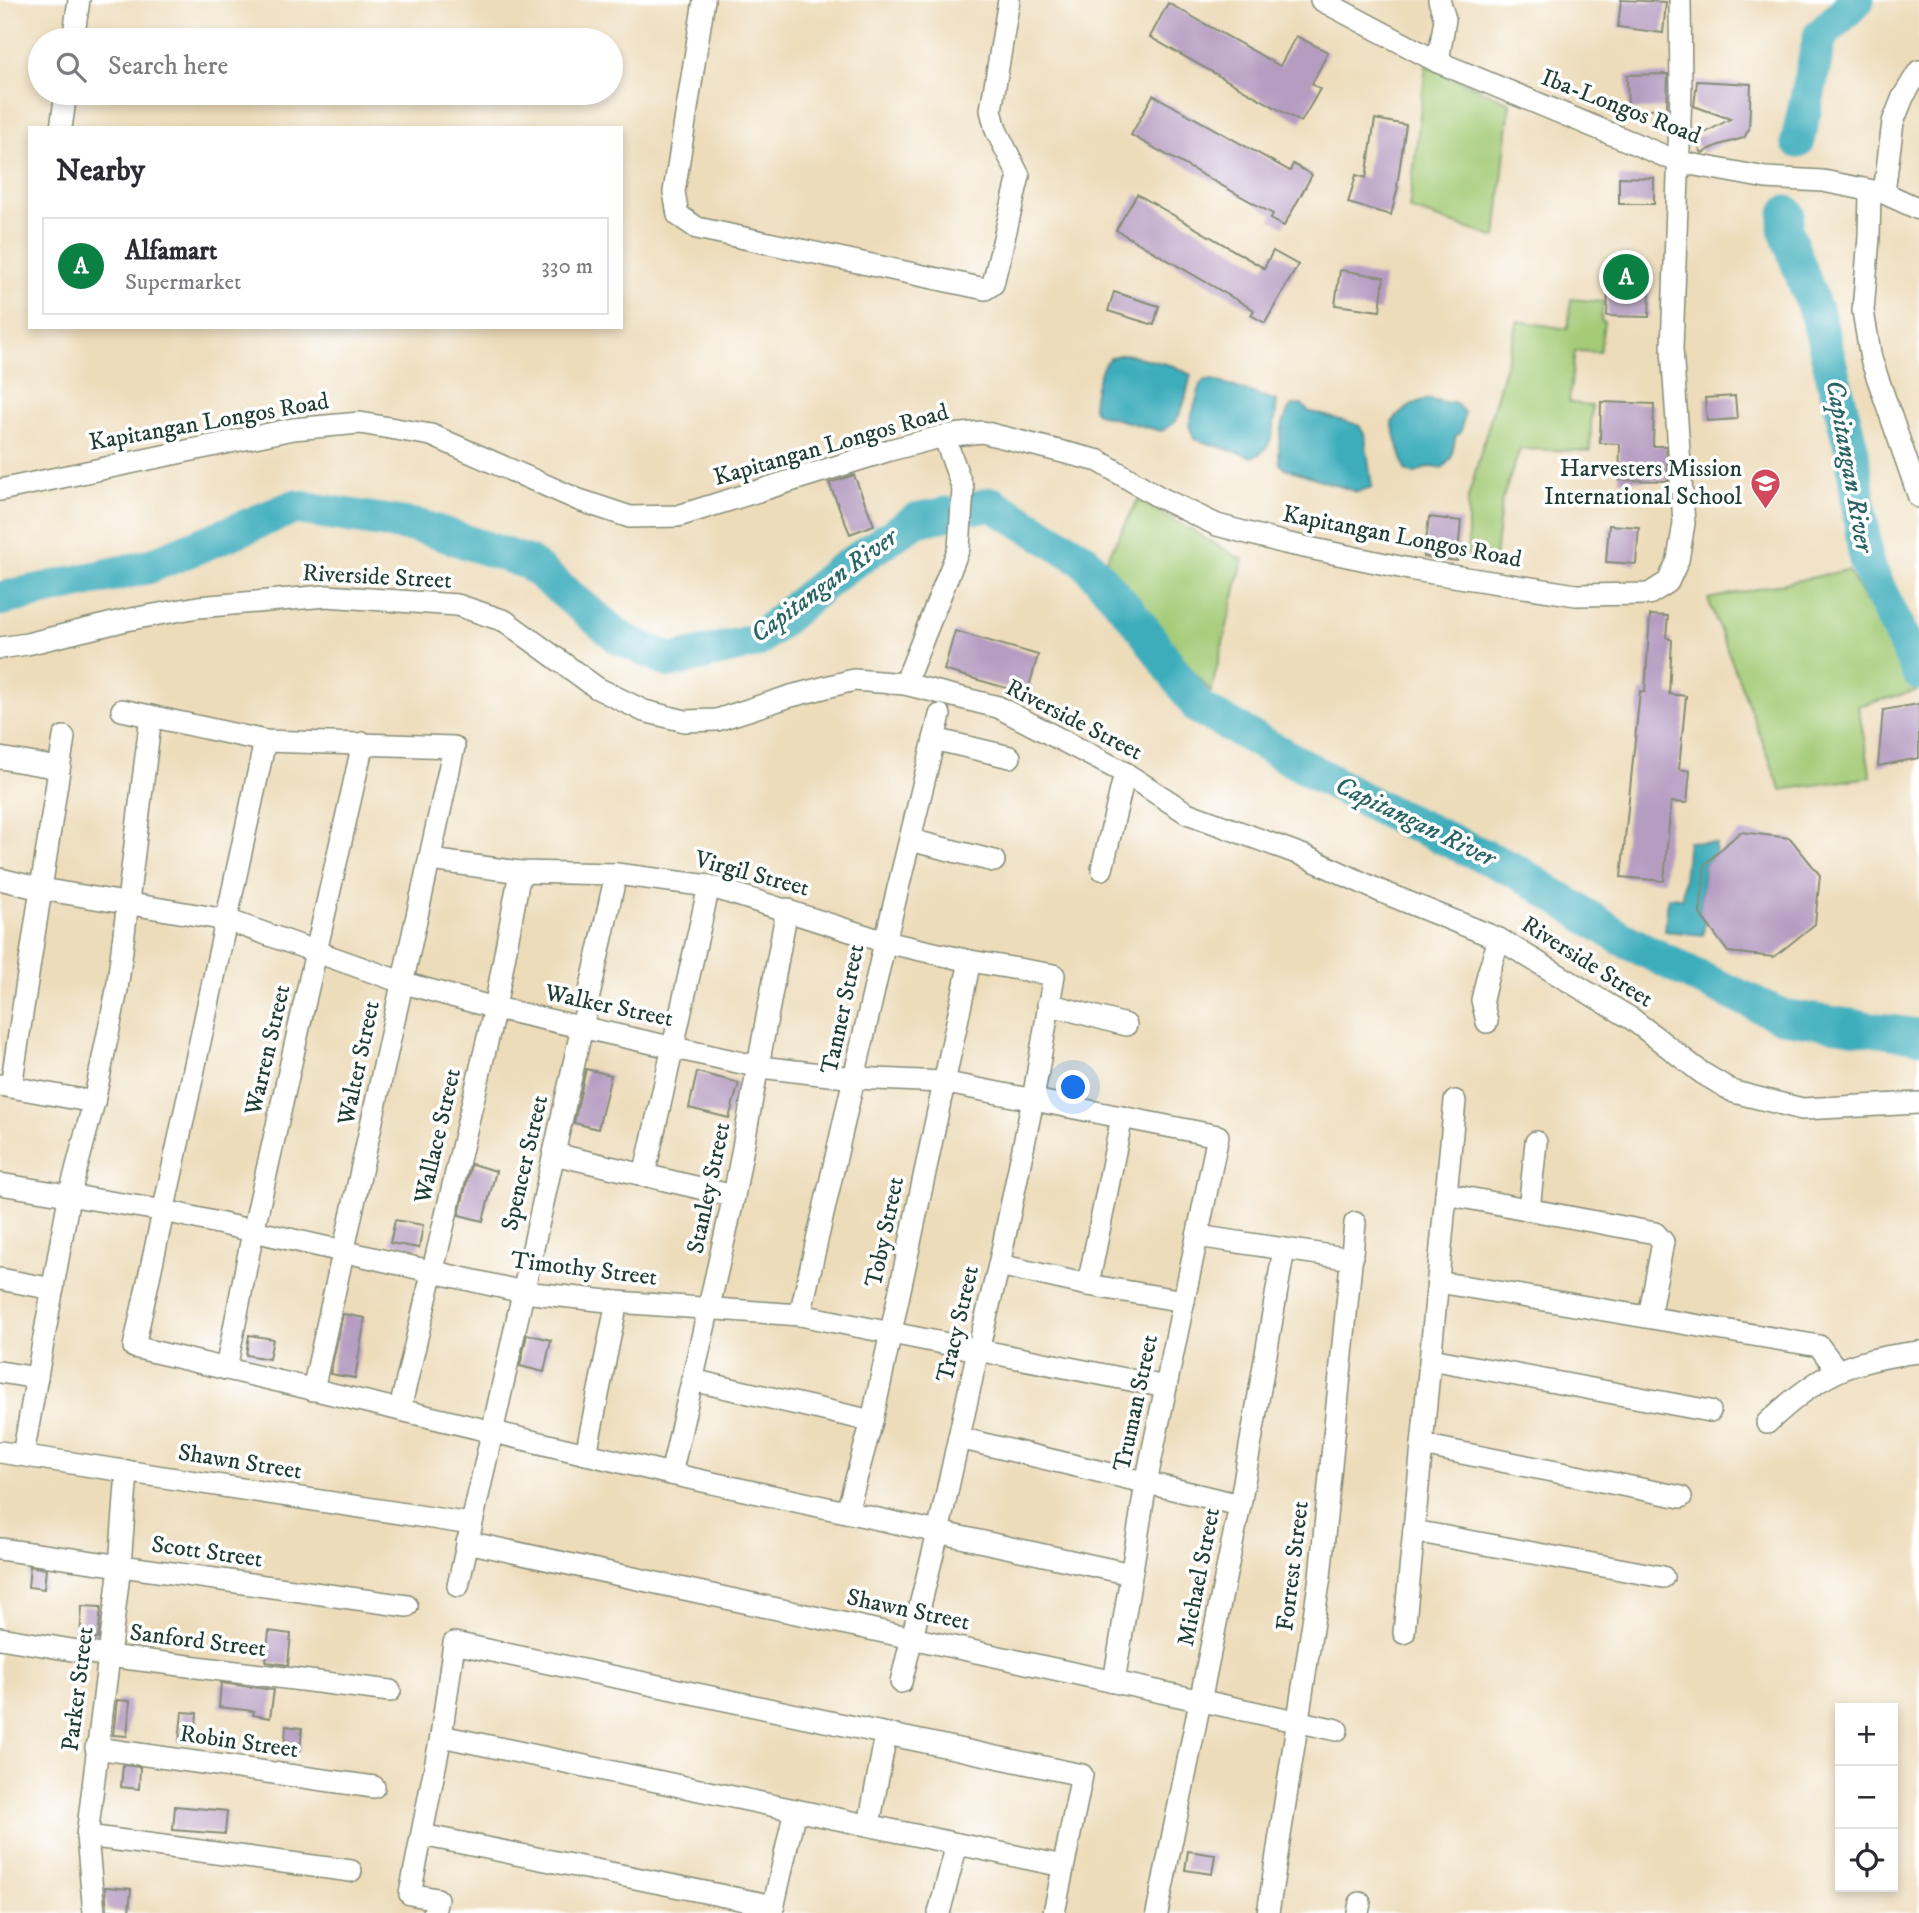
<!DOCTYPE html>
<meta charset="utf-8">
<style>
body{margin:0;font-family:"IM FELL DW Pica",serif;background:#f7f7f7;color:#2b2b33}
.controls{position:absolute;right:21px;bottom:21px;display:grid;overflow:hidden;border-radius:0px;box-shadow:0 4px 10px #0003}
.controls button{width:63px;height:63px;display:grid;place-items:center;padding:0;border:0;border-bottom:2px solid #e1e1e2;background:#fff;color:#2b2b33;font:35px sans-serif}
.you{position:absolute;left:1074px;top:1088px;width:24px;height:24px;margin:-18px;border:5px solid #fff;border-radius:50%;background:#1a73e8;box-shadow:0 0 0 10px #1a73e833}
.badge{display:grid;place-items:center;width:46px;height:46px;border-radius:50%;background:#0b8043;color:#fff;font-size:23px;font-weight:700}
.pin{position:absolute;translate:-50% -50%;border:4px solid #fff;box-shadow:0 2px 7px #0006}
.list{margin:0;padding:0;list-style:none}
h2{display:flex;justify-content:space-between;align-items:center;height:91px;margin:0;padding:0 28px;font-size:30px}
h2 small{font-size:23px;font-weight:400;color:#7c7c81}
.list li{display:grid;grid-template-columns:46px 1fr auto;gap:21px;align-items:center;box-sizing:border-box;height:98px;margin:0 14px 14px;padding:0 14px;border:2px solid #e1e1e2;border-radius:0px}
.list b{display:block;font-size:26px;white-space:nowrap}
.list p{margin:0;font-size:23px;white-space:nowrap;color:#7c7c81}
.list em{font-size:23px;font-style:normal;color:#7c7c81}
.icon{flex:none;width:38px;height:38px;fill:none;stroke:currentColor;stroke-width:2;stroke-linecap:round;stroke-linejoin:round}
.map{position:relative;flex:none;width:1919px;height:1913px;overflow:hidden}
.search{position:absolute;background:#fff;box-shadow:0 4px 10px #0003;left:28px;top:28px;width:595px;height:77px;display:flex;align-items:center;gap:18px;box-sizing:border-box;padding:0 24px;border-radius:38px;color:#7c7c81;font-size:26px}
.panel{position:absolute;background:#fff;box-shadow:0 4px 10px #0003;left:28px;top:126px;width:595px;height:203px;border-radius:0px}
.map>svg:first-child{display:block}
</style>
<div class="map">
<svg width="1919" height="1913" viewBox="0 0 1919 1913">
<rect width="100%" height="100%" fill="#fff"/>
<filter id="ink" filterUnits="userSpaceOnUse"><feTurbulence type="fractalNoise" baseFrequency=".0143" numOctaves="2"/><feDisplacementMap in="SourceGraphic" scale="14" xChannelSelector="R" yChannelSelector="G"/><feConvolveMatrix kernelMatrix="1 2 1 2 8 2 1 2 1" color-interpolation-filters="sRGB"/></filter>
<filter id="wash" filterUnits="userSpaceOnUse"><feTurbulence type="fractalNoise" baseFrequency=".00686" numOctaves="4" result="noise"/><feDisplacementMap in="SourceGraphic" scale="28" xChannelSelector="R" yChannelSelector="G"/><feGaussianBlur stdDeviation="1.57" result="paint"/><feColorMatrix in="noise" values="0 0 0 0 0 0 0 0 0 0 0 0 0 0 0 0 0 1.4 0 .05"/><feComposite in="paint" operator="in"/></filter>
<g filter="url(#wash)">
<rect width="100%" height="100%" fill="#eddcba"/>
<g fill="#a4cb77" stroke="#628456" stroke-width="2">
<polygon points="1426,65 1510,103 1496,238 1409,209"/>
<polygon points="1571,299 1603,302 1601,321 1604,322 1600,352 1575,351 1569,402 1592,406 1590,451 1520,449 1502,500 1494,565 1468,563 1468,498 1518,321 1568,329"/>
<polygon points="1138,500 1243,560 1211,692 1103,566"/>
<polygon points="1848,570 1916,691 1858,706 1871,777 1781,790 1708,599"/>
</g>
<g fill="#3eadbc" stroke="#2e7578" stroke-width="2">
<path d="M1126,354L1174,366L1191,375C1185,396 1184,423 1161,431L1098,414L1093,409C1093,397 1099,366 1109,359C1114,355 1119,355 1126,354Z"/>
<path d="M1205,380H1213L1277,401C1274,422 1276,451 1252,457L1194,439L1189,425L1201,384Z"/>
<path d="M1427,399L1443,403L1454,402L1464,412L1461,433L1456,435L1451,458L1443,468L1428,467L1414,474L1405,470L1392,423C1397,414 1416,401 1427,399Z"/>
<path d="M1293,405H1302L1308,411L1359,425L1365,436L1372,487L1357,492L1285,468L1280,464C1277,448 1281,416 1293,405Z"/>
<polygon points="1688,841 1716,844 1715,855 1705,864 1700,914 1705,921 1703,935 1665,931 1668,897 1682,898"/>
</g>
<g fill="none" stroke-linecap="round" stroke-linejoin="round">
<g stroke="#3eadbc" stroke-width="35">
<polyline points="1798,141 1820,36 1857,0"/>
<polyline points="1787,213 1785,228 1819,321 1852,451 1866,562 1919,673"/>
<polyline points="979,507 992,504 1083,559 1138,622 1199,708 1377,807 1516,871 1621,938 1697,977 1782,1016 1919,1036"/>
<polyline points="0,599 147,567 294,507 422,527 529,563 620,638 671,661 756,641 838,572 916,520 946,514"/>
</g>
</g>
<g id="blocks">
<g fill="#b59cc1">
<polygon points="1621,0 1666,2 1663,33 1618,27"/>
<polygon points="1168,3 1280,66 1296,36 1328,52 1312,84 1320,89 1301,122 1150,37"/>
<polygon points="1668,74 1667,108 1628,110 1627,75"/>
<polygon points="1697,81 1751,84 1749,129 1744,138 1719,145 1702,153 1694,139 1730,119 1694,106"/>
<polygon points="1153,95 1290,171 1293,164 1312,175 1284,226 1270,219 1273,214 1131,135"/>
<polygon points="1375,119 1406,125 1397,186 1398,187 1391,215 1348,203 1356,175 1366,178"/>
<polygon points="1619,177 1654,178 1654,204 1619,204"/>
<polygon points="1137,194 1264,268 1273,251 1298,265 1265,323 1251,315 1254,310 1116,230"/>
<polygon points="1340,270 1384,277 1380,311 1335,305"/>
<polygon points="1608,287 1650,289 1649,317 1607,316"/>
<polygon points="1114,292 1159,306 1154,325 1108,311"/>
<polygon points="1735,396 1737,419 1707,421 1705,398"/>
<polygon points="1601,402 1654,404 1653,446 1666,446 1668,481 1619,480 1620,444 1600,443"/>
<polygon points="854,475 874,525 850,534 829,483"/>
<polygon points="1429,517 1461,521 1457,561 1424,557"/>
<polygon points="1609,525 1639,527 1636,564 1606,562"/>
<polygon points="1650,615 1668,616 1666,637 1672,640 1669,694 1686,696 1679,769 1690,771 1687,803 1671,802 1664,881 1621,877 1640,691 1645,692"/>
<polygon points="955,631 1038,655 1027,694 944,670"/>
<polygon points="1919,704 1919,758 1878,766 1883,710"/>
<polygon points="1740,832 1790,838 1820,875 1815,924 1774,957 1728,952 1700,914 1705,864"/>
<polygon points="586,1069 611,1075 598,1129 574,1123"/>
<polygon points="697,1072 739,1083 729,1118 689,1108"/>
<polygon points="471,1164 496,1171 483,1221 459,1215"/>
<polygon points="395,1220 423,1225 419,1248 390,1243"/>
<polygon points="343,1314 365,1318 355,1378 330,1374"/>
<polygon points="527,1334 551,1340 544,1372 520,1366"/>
<polygon points="249,1335 273,1339 269,1359 246,1355"/>
<polygon points="30,1566 46,1569 44,1589 28,1587"/>
<polygon points="82,1606 101,1607 98,1639 80,1638"/>
<polygon points="269,1631 291,1634 288,1665 266,1662"/>
<polygon points="221,1683 274,1690 270,1718 253,1715 254,1711 219,1707"/>
<polygon points="117,1700 130,1701 127,1736 113,1735"/>
<polygon points="182,1712 197,1713 195,1743 179,1742"/>
<polygon points="286,1726 302,1728 300,1752 284,1751"/>
<polygon points="123,1765 140,1767 139,1789 121,1787"/>
<polygon points="175,1806 227,1811 225,1834 173,1830"/>
<polygon points="1188,1851 1215,1855 1212,1874 1185,1870"/>
<polygon points="105,1887 131,1889 129,1912 107,1910"/>
</g>
</g>
</g>
<g filter="url(#ink)">
<use href="#blocks" fill-opacity="0" stroke="#868c77" stroke-width="2"/>
<g fill="none" stroke-linecap="round" stroke-linejoin="round">
<defs>
<g id="minor">
<polyline points="704,0 674,192 678,215 697,228 985,289 993,284 1019,176 996,130 991,110 1009,0"/>
<polyline points="1321,0 1438,62 1679,162 1766,178 1823,181 1884,193 1919,209"/>
<polyline points="73,40 79,0"/>
<polyline points="1438,62 1445,19 1439,0"/>
<polyline points="61,128 66,93"/>
<polyline points="1870,191 1869,237 1863,311 1871,359 1919,497"/>
<polyline points="1884,193 1893,122 1903,97 1919,71"/>
<polyline points="0,490 293,429 360,423 431,435 579,500 630,517 678,516 890,450 944,436 982,432 1099,461 1159,497 1217,525 1285,543 1414,570 1576,595 1649,594 1668,582 1678,560 1684,523 1672,349 1681,91 1680,0"/>
<polyline points="0,648 27,644 126,620 198,607 326,596 457,605 505,621 597,688 644,711 685,721 717,720 791,696 854,680 905,684 998,707 1125,773 1187,813 1302,855 1380,891 1499,939 1632,1019 1702,1073 1734,1092 1802,1109 1919,1103"/>
<polyline points="905,684 959,548 963,489 944,436"/>
<polyline points="122,710 265,741 454,747 313,1390"/>
<polyline points="934,739 1010,757"/>
<polyline points="265,741 134,1347 671,1474 1131,1574"/>
<polyline points="0,758 59,768"/>
<polyline points="910,840 994,861"/>
<polyline points="431,860 520,872 616,874 709,886 885,942 970,961 1054,975 1033,1100 999,1265 978,1350 938,1533 901,1682"/>
<polyline points="1102,869 1125,773"/>
<polyline points="0,879 41,889 227,920 404,983 495,1008 760,1067 855,1078 942,1082 1218,1136 1146,1483 1114,1682"/>
<polyline points="1048,1004 1126,1025"/>
<polyline points="1487,1022 1482,1000 1488,974 1499,939"/>
<polyline points="0,1085 94,1102"/>
<polyline points="11,1087 64,737"/>
<polyline points="554,1154 734,1196"/>
<polyline points="644,1176 709,886"/>
<polyline points="0,1184 165,1211 523,1292 617,1302 800,1315 1166,1387"/>
<polyline points="1446,1194 1655,1233 1663,1242 1649,1317"/>
<polyline points="1529,1210 1536,1142"/>
<polyline points="1197,1236 1352,1259"/>
<polyline points="999,1265 1088,1285 1184,1301"/>
<polyline points="0,1279 53,1289"/>
<polyline points="1438,1282 1819,1346 1837,1370"/>
<polyline points="1088,1285 1122,1117"/>
<polyline points="800,1315 885,942 940,715"/>
<polyline points="1431,1359 1710,1411"/>
<polyline points="226,1369 253,1232 363,743"/>
<polyline points="0,1372 37,1378"/>
<polyline points="692,1380 872,1421"/>
<polyline points="400,1409 495,1008 520,872"/>
<path d="M1767,1423C1819,1374 1848,1360 1919,1352"/>
<polyline points="959,1438 1240,1505"/>
<polyline points="1422,1445 1681,1497"/>
<polyline points="0,1452 471,1524"/>
<polyline points="586,1454 617,1302"/>
<polyline points="23,1455 69,1197 94,1102 117,990 151,716"/>
<polyline points="671,1474 734,1196 787,909"/>
<polyline points="847,1512 872,1421 970,961"/>
<polyline points="1414,1531 1663,1577"/>
<polyline points="467,1542 1337,1730"/>
<polyline points="0,1549 407,1606"/>
<polyline points="458,1586 616,874"/>
<polyline points="1404,1633 1455,1101"/>
<polyline points="0,1638 108,1656 390,1691"/>
<polyline points="441,1736 1063,1866"/>
<polyline points="96,1748 374,1787"/>
<polyline points="869,1825 886,1734"/>
<polyline points="422,1835 774,1906"/>
<polyline points="87,1836 351,1871"/>
<polyline points="94,1913 87,1836 120,1566 127,1471"/>
<polyline points="434,1913 437,1899 410,1894 441,1736 454,1643 1082,1775 1054,1913"/>
<polyline points="772,1913 795,1810"/>
<polyline points="939,1913 957,1844"/>
<polyline points="1157,1913 1240,1505 1284,1249"/>
<polyline points="1268,1913 1320,1577 1355,1223"/>
<polyline points="1358,1913 1360,1903"/>
</g>
</defs>
<use href="#minor" stroke="#868c77" stroke-width="24"/>
<use href="#minor" stroke="#fff" stroke-width="21"/>
</g>
</g>
<defs>
<symbol id="school-pin" viewBox="-11 -11 22 30"><path d="M0 17L-7.5 6A9.5 9.5 0 1 1 7.5 6Z" fill="#d1495b" stroke="#fff"/><path d="M0-5L7-2L0 1L-7-2ZM-4 1L0 2.5L4 1V4Q0 6-4 4Z" fill="#fff"/></symbol>
</defs>
<g fill-rule="evenodd">
<use href="#school-pin" x="1748" y="466" width="35" height="47"/>
</g>
<g text-anchor="middle" dominant-baseline="central" stroke-width="7" stroke-linejoin="round" paint-order="stroke">
<g font-size="24" fill="#1f3d34" stroke="#fff">
<text transform="translate(1621 107) rotate(21)">Iba-Longos Road</text>
<text transform="translate(209 422) rotate(-10)">Kapitangan Longos Road</text>
<text transform="translate(831 445) rotate(-16)">Kapitangan Longos Road</text>
<text transform="translate(1402 537) rotate(11)">Kapitangan Longos Road</text>
<text transform="translate(377 577) rotate(3)">Riverside Street</text>
<text transform="translate(1074 720) rotate(27)">Riverside Street</text>
<text transform="translate(752 874) rotate(15)">Virgil Street</text>
<text transform="translate(1587 962) rotate(32)">Riverside Street</text>
<text transform="translate(609 1006) rotate(12)">Walker Street</text>
<text transform="translate(843 1009) rotate(-78)">Tanner Street</text>
<text transform="translate(268 1050) rotate(-77)">Warren Street</text>
<text transform="translate(359 1063) rotate(-78)">Walter Street</text>
<text transform="translate(438 1136) rotate(-77)">Wallace Street</text>
<text transform="translate(525 1163) rotate(-77)">Spencer Street</text>
<text transform="translate(709 1188) rotate(-78)">Stanley Street</text>
<text transform="translate(885 1232) rotate(-78)">Toby Street</text>
<text transform="translate(584 1269) rotate(7)">Timothy Street</text>
<text transform="translate(958 1324) rotate(-77)">Tracy Street</text>
<text transform="translate(1136 1403) rotate(-78)">Truman Street</text>
<text transform="translate(240 1462) rotate(9)">Shawn Street</text>
<text transform="translate(207 1552) rotate(8)">Scott Street</text>
<text transform="translate(1293 1566) rotate(-83)">Forrest Street</text>
<text transform="translate(1199 1577) rotate(-79)">Michael Street</text>
<text transform="translate(908 1610) rotate(12)">Shawn Street</text>
<text transform="translate(198 1641) rotate(7)">Sanford Street</text>
<text transform="translate(78 1689) rotate(-83)">Parker Street</text>
<text transform="translate(239 1742) rotate(8)">Robin Street</text>
</g>
<g font-size="24" fill="#1f3d34" stroke="#fff" text-anchor="end">
<text x="1742" y="469">Harvesters Mission<tspan x="1742" dy="28">International School</tspan></text>
</g>
<g font-size="26" font-style="italic" fill="#2a6464" stroke="#fff">
<text transform="translate(1849 466) rotate(80)">Capitangan River</text>
<text transform="translate(824 586) rotate(-36)">Capitangan River</text>
<text transform="translate(1415 822) rotate(26)">Capitangan River</text>
</g>
</g>
</svg>
<div class="controls">
<button>+</button>
<button>−</button>
<button><svg class="icon" aria-label="locate" viewBox="0 0 24 24"><circle cx="12" cy="12" r="6"/><path d="M12 2v4M12 18v4M2 12h4M18 12h4"/></svg></button>
</div>
<div class="you"></div>
<div class="pin badge" style="left:1626px;top:277px">A</div>
<div class="search"><svg class="icon" aria-label="search" viewBox="0 0 24 24"><circle cx="10" cy="10" r="6"/><path d="M15 15l6 6"/></svg>Search here</div>
<section class="panel">
<h2>Nearby<small></small></h2>
<ul class="list">
<li><span class="badge">A</span><div><b>Alfamart</b><p>Supermarket</p></div><em>330 m</em></li>
</ul>
</section>
</div>
